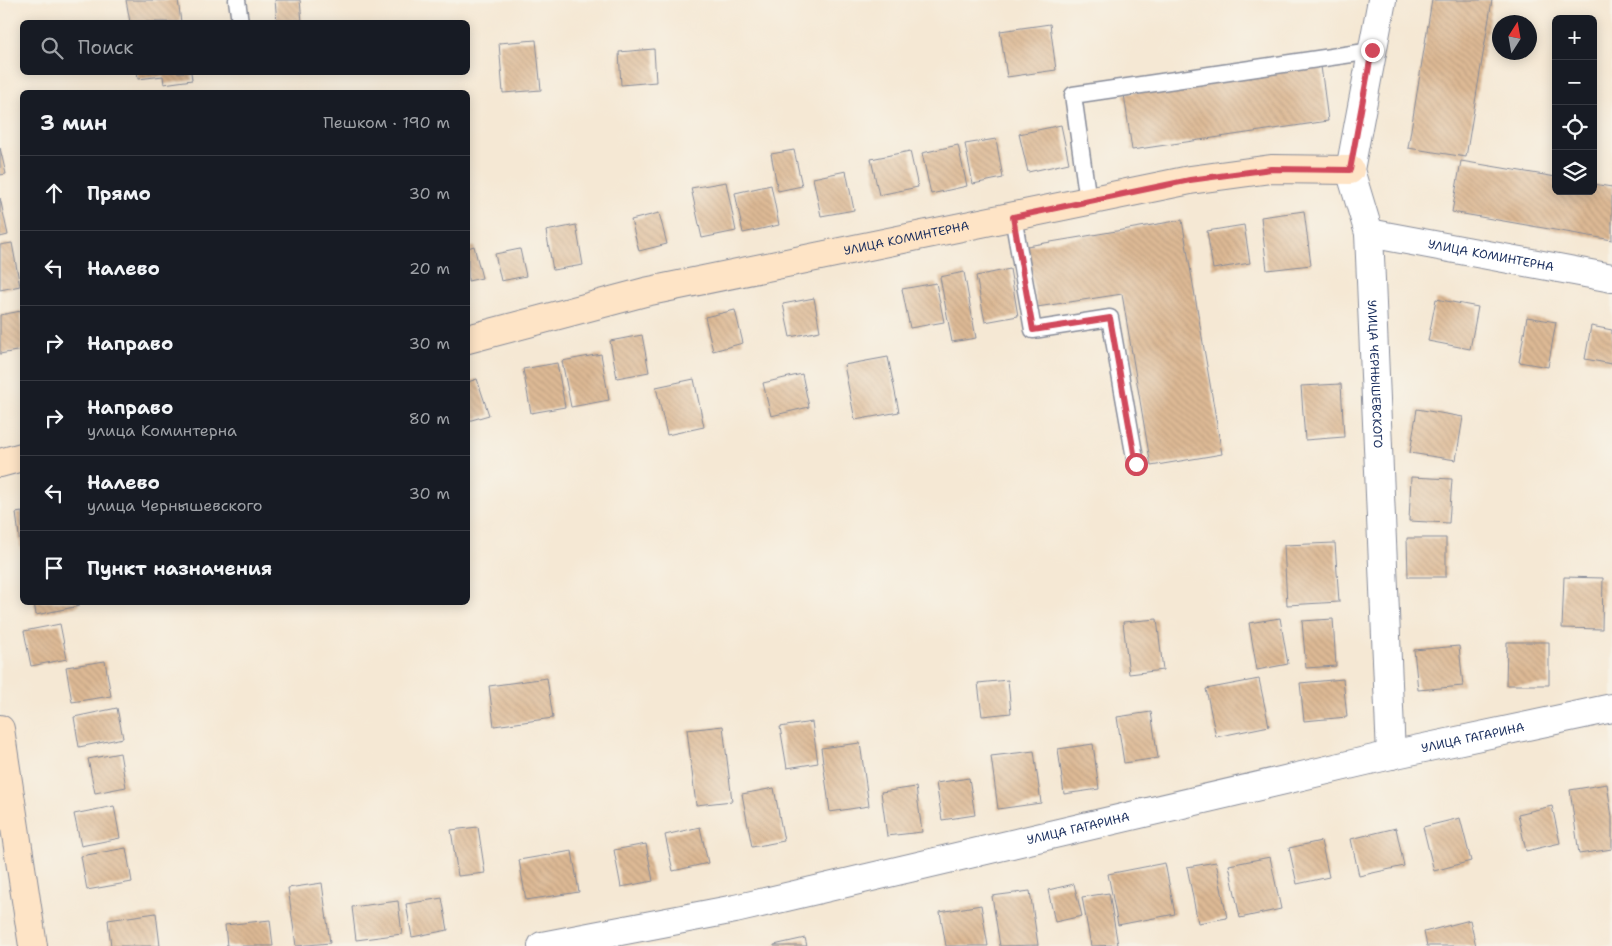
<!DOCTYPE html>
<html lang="ru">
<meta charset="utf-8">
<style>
body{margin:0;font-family:"Shantell Sans",sans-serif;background:#242831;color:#f1f3f6}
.controls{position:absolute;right:15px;top:15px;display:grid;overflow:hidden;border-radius:8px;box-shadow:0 2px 12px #0003}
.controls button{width:45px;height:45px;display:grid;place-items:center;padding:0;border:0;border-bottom:1px solid #363941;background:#171b24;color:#f1f3f6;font:25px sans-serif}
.compass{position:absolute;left:1492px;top:15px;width:45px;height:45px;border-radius:50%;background:#171b24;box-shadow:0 2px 12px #0003;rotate:11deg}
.stop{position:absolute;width:15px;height:15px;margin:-11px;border:4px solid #d1495b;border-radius:50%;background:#fff}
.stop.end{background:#d1495b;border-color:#fff;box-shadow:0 1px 5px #0008}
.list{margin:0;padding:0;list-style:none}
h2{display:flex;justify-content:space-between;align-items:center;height:65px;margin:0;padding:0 20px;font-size:21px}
h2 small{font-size:16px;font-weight:400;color:#9ea1a6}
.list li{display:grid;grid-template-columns:32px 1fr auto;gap:15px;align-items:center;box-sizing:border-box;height:75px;padding:0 20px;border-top:1px solid #363941}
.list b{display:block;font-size:19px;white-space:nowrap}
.list p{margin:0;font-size:16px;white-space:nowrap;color:#9ea1a6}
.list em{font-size:16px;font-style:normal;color:#9ea1a6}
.icon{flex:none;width:28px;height:28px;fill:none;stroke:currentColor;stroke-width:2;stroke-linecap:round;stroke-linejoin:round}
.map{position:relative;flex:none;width:1612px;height:946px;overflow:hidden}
.search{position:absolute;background:#171b24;box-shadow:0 2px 12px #0003;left:20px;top:20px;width:450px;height:55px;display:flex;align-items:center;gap:12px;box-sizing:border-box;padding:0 18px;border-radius:8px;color:#9ea1a6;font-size:19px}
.panel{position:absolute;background:#171b24;box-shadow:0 2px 12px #0003;left:20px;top:90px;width:450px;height:515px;border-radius:8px}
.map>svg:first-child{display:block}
</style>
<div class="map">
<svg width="1612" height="946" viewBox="0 0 1612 946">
<defs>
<pattern id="building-back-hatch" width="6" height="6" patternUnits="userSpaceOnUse" patternTransform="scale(1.25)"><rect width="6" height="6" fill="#ddb994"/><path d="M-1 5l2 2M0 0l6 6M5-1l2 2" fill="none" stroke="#bd9f82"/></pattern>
</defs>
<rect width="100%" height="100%" fill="#f7f3e8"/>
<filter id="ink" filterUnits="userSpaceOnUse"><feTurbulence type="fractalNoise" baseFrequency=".02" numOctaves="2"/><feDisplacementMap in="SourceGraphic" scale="10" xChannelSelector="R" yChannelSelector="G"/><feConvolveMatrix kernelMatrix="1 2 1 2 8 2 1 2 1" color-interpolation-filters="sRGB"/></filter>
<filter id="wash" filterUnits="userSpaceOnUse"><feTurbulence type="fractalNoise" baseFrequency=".0096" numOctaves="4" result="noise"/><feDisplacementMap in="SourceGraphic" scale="20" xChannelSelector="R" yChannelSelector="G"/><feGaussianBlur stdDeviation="1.12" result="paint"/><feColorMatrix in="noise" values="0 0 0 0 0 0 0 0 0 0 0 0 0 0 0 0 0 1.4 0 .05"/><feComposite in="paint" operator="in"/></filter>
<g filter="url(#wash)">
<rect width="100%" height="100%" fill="#f5e8d4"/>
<g id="blocks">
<g fill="url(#building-back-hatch)">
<polygon points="126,0 178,0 181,22 130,22"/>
<polygon points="275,0 300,0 302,22 277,22"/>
<polygon points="1432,0 1492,0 1466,157 1408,148"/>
<polygon points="1050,24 1056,70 1007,77 1000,31"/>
<polygon points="536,40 541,90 503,93 499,43"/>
<polygon points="654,49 656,82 621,85 619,52"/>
<polygon points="1321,66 1328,121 1132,150 1124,94"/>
<polygon points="137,72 191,72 192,80 164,84 163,76 138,79"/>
<polygon points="1061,125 1069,163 1028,172 1019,134"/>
<polygon points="996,139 1003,178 973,184 965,144"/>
<polygon points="958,145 967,186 931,194 922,153"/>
<polygon points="0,148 6,174 0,175"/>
<polygon points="794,150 802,186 778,191 771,154"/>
<polygon points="910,151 918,187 879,195 871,159"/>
<polygon points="1461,161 1556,177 1556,191 1593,191 1593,184 1612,187 1612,240 1452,212"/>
<polygon points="846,171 854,210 821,216 813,178"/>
<polygon points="726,182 736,231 702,238 691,188"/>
<polygon points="771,185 779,225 743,233 735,193"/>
<polygon points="0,198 8,235 0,237"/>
<polygon points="1304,211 1311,265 1267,270 1261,217"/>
<polygon points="659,213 667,244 639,251 631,220"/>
<polygon points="1182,220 1222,454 1151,466 1122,294 1037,307 1027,246"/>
<polygon points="576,225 583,265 553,270 546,231"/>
<polygon points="1244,225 1250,263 1213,269 1207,231"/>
<polygon points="12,243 20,286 0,290 0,245"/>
<polygon points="474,246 482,278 468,281 468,248"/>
<polygon points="520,249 526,276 501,281 495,254"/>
<polygon points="1010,269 1018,316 985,322 976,276"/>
<polygon points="964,272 976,338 952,342 940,277"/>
<polygon points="936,283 944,322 910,328 902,289"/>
<polygon points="814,298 820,331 790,337 783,304"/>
<polygon points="1436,299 1478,307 1470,349 1428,341"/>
<polygon points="735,310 743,343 713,351 705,317"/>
<polygon points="21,311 22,350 0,354 0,315"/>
<polygon points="1527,317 1556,322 1548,367 1519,362"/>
<polygon points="1591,326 1612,330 1612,364 1585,359"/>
<polygon points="642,335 649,372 617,378 610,341"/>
<polygon points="601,354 609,400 571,407 562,361"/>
<polygon points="888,357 899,412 855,420 844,365"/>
<polygon points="557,363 565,407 531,413 523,369"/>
<polygon points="802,374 809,407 771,416 763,383"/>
<polygon points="477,379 489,415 468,421 468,382"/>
<polygon points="694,379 704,427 667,435 656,387"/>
<polygon points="1341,384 1344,437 1305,440 1301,386"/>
<polygon points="1417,409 1463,417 1456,460 1410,453"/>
<polygon points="1411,477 1452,479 1449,523 1409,521"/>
<polygon points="22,512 22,551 21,551 16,513"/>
<polygon points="1407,538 1446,538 1446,577 1408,577"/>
<polygon points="1335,543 1339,602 1287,605 1284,545"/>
<polygon points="1564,577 1603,578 1602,629 1562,628"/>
<polygon points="34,602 78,602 79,606 36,615"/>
<polygon points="1280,618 1288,664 1257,670 1249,623"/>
<polygon points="1157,619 1163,670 1129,674 1123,622"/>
<polygon points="1333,619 1336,666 1306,668 1302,621"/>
<polygon points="60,624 67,659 31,666 24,631"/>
<polygon points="1507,642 1549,642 1549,685 1506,685"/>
<polygon points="1459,646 1463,686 1418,690 1414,650"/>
<polygon points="105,661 111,696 72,702 66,667"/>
<polygon points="547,678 553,718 494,726 489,686"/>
<polygon points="1259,679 1269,726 1216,737 1206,689"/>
<polygon points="1343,679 1347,717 1304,721 1300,683"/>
<polygon points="1008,680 1011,713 982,716 978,683"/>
<polygon points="117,708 123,738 79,747 74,717"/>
<polygon points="1151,712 1158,758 1124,763 1117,717"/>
<polygon points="812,722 818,763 787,768 780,727"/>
<polygon points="723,726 732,801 696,805 687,730"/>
<polygon points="860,743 869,806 830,812 821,748"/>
<polygon points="1093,744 1099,789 1064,794 1058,749"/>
<polygon points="1034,751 1041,803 998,809 991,756"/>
<polygon points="120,753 126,787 95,793 88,759"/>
<polygon points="969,778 975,815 942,820 936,783"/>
<polygon points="1607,784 1612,817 1612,849 1579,854 1570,790"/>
<polygon points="916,787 922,832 887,836 881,792"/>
<polygon points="774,788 784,841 752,847 742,794"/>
<polygon points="114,806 120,838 81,846 74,814"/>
<polygon points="1552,806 1560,843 1526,851 1518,814"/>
<polygon points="1460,818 1471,861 1434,871 1423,827"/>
<polygon points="478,827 485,873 458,876 451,830"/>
<polygon points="700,827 708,863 673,871 665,835"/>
<polygon points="1396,828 1404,866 1359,876 1351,839"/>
<polygon points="1321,841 1329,877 1297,884 1289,848"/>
<polygon points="646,844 653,881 621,887 614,850"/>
<polygon points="126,848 132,882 87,890 81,856"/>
<polygon points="572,851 579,892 526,900 519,860"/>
<polygon points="1270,857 1281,909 1240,918 1229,865"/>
<polygon points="1216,862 1227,918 1198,923 1187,867"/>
<polygon points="1165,863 1175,914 1118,925 1108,874"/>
<polygon points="322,883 330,943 296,946 288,888"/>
<polygon points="1074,884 1082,916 1055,922 1048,890"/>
<polygon points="1030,891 1038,945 1000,946 992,896"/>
<polygon points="1109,893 1118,945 1091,946 1082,897"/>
<polygon points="442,898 448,930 412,937 406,904"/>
<polygon points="398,901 402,934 356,940 352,907"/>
<polygon points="981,905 988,946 946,946 940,912"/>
<polygon points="156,913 160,946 111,946 108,920"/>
<polygon points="270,920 273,946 227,946 225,925"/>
<polygon points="1470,920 1476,946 1427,946 1424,932"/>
<polygon points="805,938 807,946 774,946 774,945"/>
</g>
</g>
</g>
<g filter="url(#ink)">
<use href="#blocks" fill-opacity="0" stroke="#888c99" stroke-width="1"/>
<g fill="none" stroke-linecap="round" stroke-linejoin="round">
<defs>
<g id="lane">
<polyline points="237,0 240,22"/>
<polyline points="1088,201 1073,95 1372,51"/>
<polyline points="1013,217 1033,330 1110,318 1136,464"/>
</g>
<g id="street">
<path id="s1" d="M1382,0L1350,170L1369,233L1391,755"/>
<path id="s2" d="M1369,233L1612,278"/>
<path id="s3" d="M542,946L735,909L1391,755L1612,708"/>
</g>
<g id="secondary">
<path id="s4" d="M468,339L645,292L1190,180L1271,169L1350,170"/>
<polyline points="0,463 22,457"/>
<polyline points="0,729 33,946"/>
</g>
</defs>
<use href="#lane" stroke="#888c99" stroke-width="19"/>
<use href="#street" stroke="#888c99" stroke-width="30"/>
<use href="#secondary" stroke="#888c99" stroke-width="30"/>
<use href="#lane" stroke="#fff" stroke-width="16"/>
<use href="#street" stroke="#fff" stroke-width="28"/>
<use href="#secondary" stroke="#fee4c6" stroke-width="28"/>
</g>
</g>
<g fill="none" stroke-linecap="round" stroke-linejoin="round" filter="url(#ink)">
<polyline stroke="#d1495b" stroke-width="6" points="1136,464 1110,318 1033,330 1013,217 1190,180 1271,169 1350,170 1372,50"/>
</g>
<g text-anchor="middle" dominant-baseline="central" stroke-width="5" stroke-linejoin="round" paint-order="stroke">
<g font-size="12" fill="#1b2f5e" stroke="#f7f3e8">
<text stroke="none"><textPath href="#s4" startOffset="450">УЛИЦА КОМИНТЕРНА</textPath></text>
<text stroke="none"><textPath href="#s2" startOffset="124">УЛИЦА КОМИНТЕРНА</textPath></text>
<text stroke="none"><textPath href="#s1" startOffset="380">УЛИЦА ЧЕРНЫШЕВСКОГО</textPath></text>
<text stroke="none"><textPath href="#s3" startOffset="954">УЛИЦА ГАГАРИНА</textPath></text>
<text stroke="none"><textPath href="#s3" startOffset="549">УЛИЦА ГАГАРИНА</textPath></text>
</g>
</g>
</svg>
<div class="controls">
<button>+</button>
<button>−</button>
<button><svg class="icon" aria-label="locate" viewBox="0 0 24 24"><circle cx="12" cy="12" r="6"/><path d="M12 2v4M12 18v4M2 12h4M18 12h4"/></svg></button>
<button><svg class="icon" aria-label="layers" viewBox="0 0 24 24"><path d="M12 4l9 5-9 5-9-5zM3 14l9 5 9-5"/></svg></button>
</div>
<svg class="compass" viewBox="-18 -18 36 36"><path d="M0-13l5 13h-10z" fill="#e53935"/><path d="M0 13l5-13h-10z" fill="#9ea1a6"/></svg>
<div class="stop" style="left:1136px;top:464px"></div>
<div class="stop end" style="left:1372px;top:50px"></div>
<div class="search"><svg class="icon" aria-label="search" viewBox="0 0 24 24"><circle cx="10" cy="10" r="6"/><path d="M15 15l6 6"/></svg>Поиск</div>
<section class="panel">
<h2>3 мин<small>Пешком · 190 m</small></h2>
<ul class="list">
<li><svg class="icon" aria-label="ahead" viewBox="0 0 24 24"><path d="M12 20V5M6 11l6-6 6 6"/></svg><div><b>Прямо</b></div><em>30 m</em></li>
<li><svg class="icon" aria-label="left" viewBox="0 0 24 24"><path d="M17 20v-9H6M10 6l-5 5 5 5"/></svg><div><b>Налево</b></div><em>20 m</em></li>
<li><svg class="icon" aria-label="right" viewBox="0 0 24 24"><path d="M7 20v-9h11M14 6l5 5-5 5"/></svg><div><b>Направо</b></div><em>30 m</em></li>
<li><svg class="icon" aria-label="right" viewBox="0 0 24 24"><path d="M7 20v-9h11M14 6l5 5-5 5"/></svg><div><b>Направо</b><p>улица Коминтерна</p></div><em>80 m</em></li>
<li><svg class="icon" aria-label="left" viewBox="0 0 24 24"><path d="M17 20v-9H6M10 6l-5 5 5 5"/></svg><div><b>Налево</b><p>улица Чернышевского</p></div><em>30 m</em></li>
<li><svg class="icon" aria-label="arrive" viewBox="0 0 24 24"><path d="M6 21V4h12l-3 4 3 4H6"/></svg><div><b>Пункт назначения</b></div></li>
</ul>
</section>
</div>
